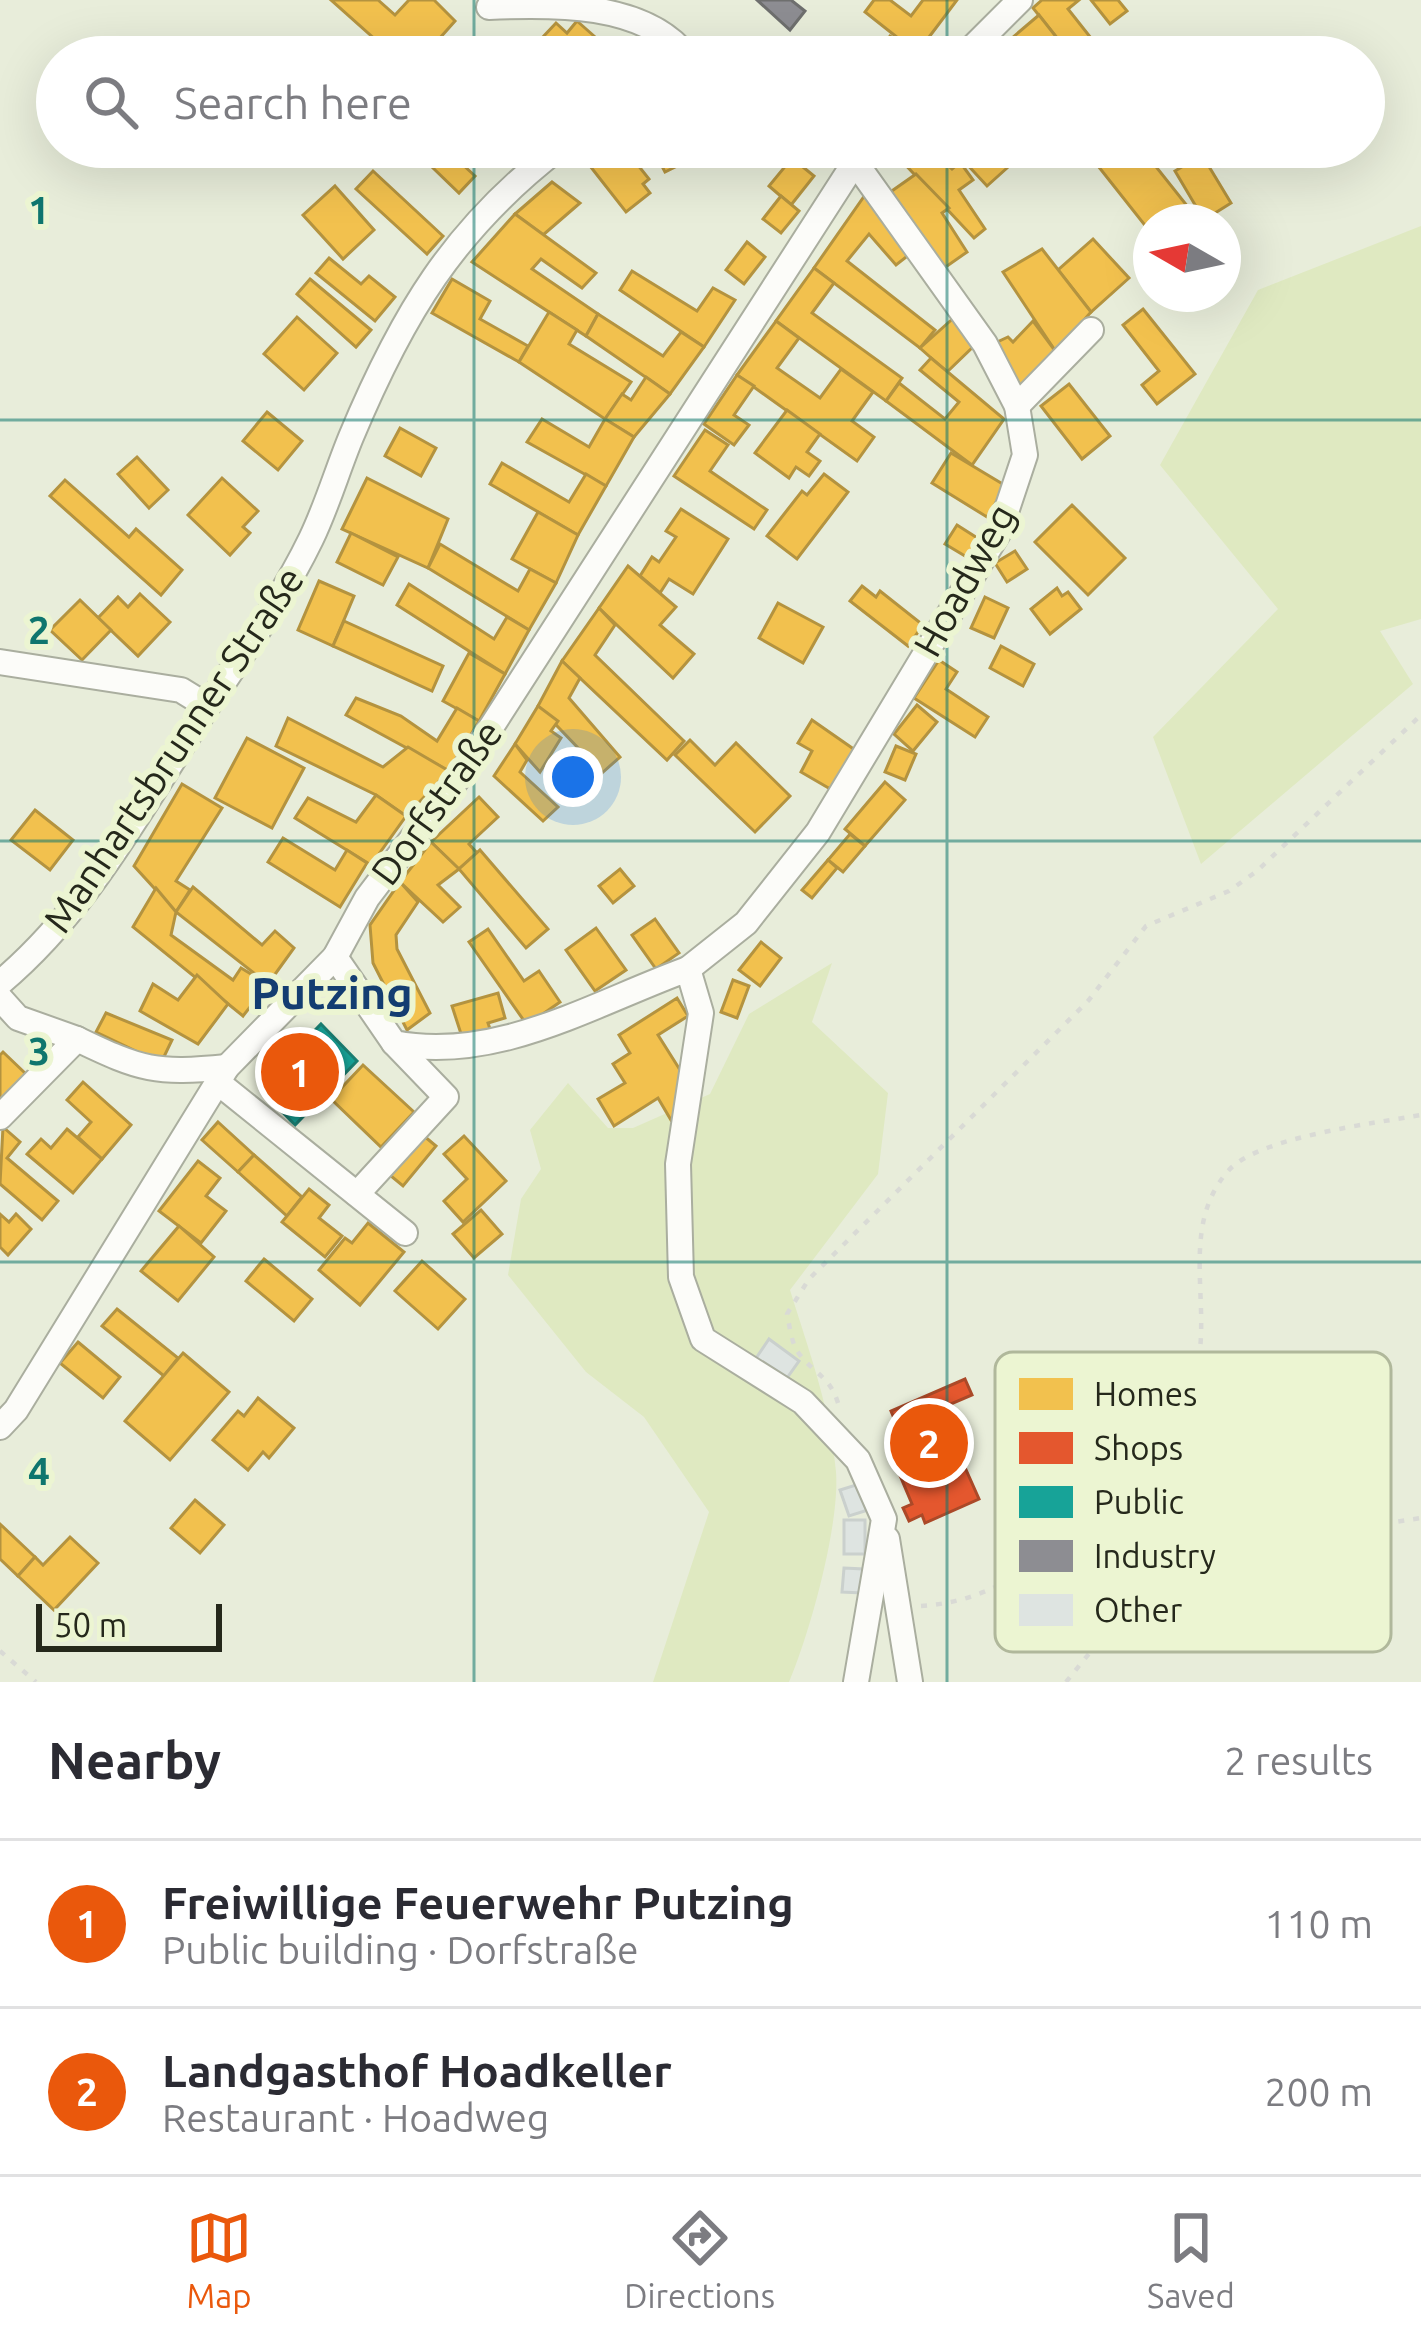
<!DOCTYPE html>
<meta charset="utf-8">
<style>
body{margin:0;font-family:Ubuntu,sans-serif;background:#f7f7f7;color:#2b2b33}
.compass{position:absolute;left:1133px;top:204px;width:108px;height:108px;border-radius:50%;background:#fff;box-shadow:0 12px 48px #0002;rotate:279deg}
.scale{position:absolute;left:36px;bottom:30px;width:186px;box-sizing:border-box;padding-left:12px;border:6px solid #25281b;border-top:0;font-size:33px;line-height:42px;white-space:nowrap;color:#25281b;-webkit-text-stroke:9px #ecf5d2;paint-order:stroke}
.you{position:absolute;left:573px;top:777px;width:42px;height:42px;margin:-30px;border:9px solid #fff;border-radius:50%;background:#1a73e8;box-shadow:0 0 0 18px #1a73e833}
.badge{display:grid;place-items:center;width:78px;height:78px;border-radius:50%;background:#ea580c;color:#fff;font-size:39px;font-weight:700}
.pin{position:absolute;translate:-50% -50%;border:6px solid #fff;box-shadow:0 3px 12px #0006}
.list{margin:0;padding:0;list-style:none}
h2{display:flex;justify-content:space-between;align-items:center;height:156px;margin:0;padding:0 48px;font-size:51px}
h2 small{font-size:39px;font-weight:400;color:#7c7c81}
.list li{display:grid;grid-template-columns:78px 1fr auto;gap:36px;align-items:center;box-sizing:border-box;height:168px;padding:0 48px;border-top:3px solid #e1e1e2}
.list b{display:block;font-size:45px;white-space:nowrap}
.list p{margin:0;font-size:39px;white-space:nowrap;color:#7c7c81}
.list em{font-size:39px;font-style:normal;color:#7c7c81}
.icon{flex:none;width:66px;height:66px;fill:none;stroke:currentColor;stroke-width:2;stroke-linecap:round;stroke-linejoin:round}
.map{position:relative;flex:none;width:1421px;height:1682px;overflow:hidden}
.search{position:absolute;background:#fff;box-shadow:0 12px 48px #0002;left:36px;right:36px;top:36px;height:132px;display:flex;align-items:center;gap:30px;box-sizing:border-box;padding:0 42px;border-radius:66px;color:#7c7c81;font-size:45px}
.sheet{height:492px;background:#fff}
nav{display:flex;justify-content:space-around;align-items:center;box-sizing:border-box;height:168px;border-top:3px solid #e1e1e2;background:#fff;font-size:33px;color:#7c7c81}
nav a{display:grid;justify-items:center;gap:6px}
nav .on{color:#ea580c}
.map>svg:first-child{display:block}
</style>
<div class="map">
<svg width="1421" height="1682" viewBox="0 0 1421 1682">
<rect width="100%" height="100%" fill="#e8edda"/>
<g fill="#dfe9c1">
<polygon points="1421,226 1421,619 1380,631 1413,684 1201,864 1153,737 1278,609 1160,465 1258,290"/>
<path d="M832,963L812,1022L888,1093L878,1174L790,1290C808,1348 831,1410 836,1472C840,1524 810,1633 789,1682H653L709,1512L644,1417L586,1372L508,1275L521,1199L541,1169L530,1130L568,1083L608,1128H633L710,1094L749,1014Z"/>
</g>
<g fill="#f2c14e" stroke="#b4933f" stroke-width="3">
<polygon points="331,0 378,0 395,15 409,0 434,0 455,21 423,57 395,57"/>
<polygon points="874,0 890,0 911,16 923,0 957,0 917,53 865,12"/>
<polygon points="1042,0 1079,0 1068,9 1106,57 1072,57 1033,8"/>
<polygon points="1091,0 1118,0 1127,11 1110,24"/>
<polygon points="1039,15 1061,43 1047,57 1005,57 999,49"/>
<polygon points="577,21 594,36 584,47 594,57 563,57 542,38 556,23 567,33"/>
<polygon points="890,36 908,48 902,57 875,57"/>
<polygon points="652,147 712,147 713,148 665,172"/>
<polygon points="909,147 939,147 934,153 952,169 960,162 973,180 959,190 985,229 974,238 899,158"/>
<polygon points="951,147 987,147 1007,168 987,186"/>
<polygon points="1083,147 1117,147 1127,161 1142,149 1196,217 1190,222 1151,222 1151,233"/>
<polygon points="612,149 618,156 626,150 649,179 643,184 650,193 626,212 590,166"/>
<polygon points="448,151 475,176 459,193 433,168"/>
<polygon points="1202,155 1231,203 1204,220 1175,171"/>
<polygon points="792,158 814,176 791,205 769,186"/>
<polygon points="373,171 443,236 427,254 356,189"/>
<polygon points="916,174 949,208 942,213 967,252 940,271 889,193"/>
<polygon points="552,182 580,203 543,235 515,214"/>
<polygon points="335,186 374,230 343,259 303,215"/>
<polygon points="865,195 910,254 896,265 869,234 847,261 935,330 920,348 814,268"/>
<polygon points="781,196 799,211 781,233 763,219"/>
<polygon points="515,214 596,273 582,288 541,259 532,269 598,314 586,336 472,262"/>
<polygon points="1093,239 1129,278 1091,312 1058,270"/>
<polygon points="747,242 765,257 744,284 726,270"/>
<polygon points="1042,249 1091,312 1056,352 1003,272"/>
<polygon points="329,258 361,284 369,276 395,297 375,321 316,273"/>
<polygon points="814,268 834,283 812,313 902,378 886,401 776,321"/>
<polygon points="632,271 697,311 713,288 735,300 704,347 620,290"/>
<polygon points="310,279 371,330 356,347 297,294"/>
<polygon points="452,279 490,301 480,319 528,346 519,362 432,313"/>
<polygon points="1143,309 1195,374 1157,404 1142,385 1159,371 1123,325"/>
<polygon points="549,312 577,330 569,344 631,382 605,419 519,362"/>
<polygon points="598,314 663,356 681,332 704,347 670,394 586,336"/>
<polygon points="958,314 976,344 947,372 920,348"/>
<polygon points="297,317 337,353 304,390 264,354"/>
<polygon points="776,321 799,338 777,368 820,398 841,369 873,392 852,421 874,437 857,461 737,375"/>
<polygon points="1033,321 1056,352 1017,393 991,345 1008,337 1013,342"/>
<polygon points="931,358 1004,419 972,465 886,401 899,383 945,419 959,402 920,370"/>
<polygon points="737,375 754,386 734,415 749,425 734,445 704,424"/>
<polygon points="646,377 670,394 634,437 605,419 622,394 631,400"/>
<polygon points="1069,384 1110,436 1082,459 1041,406"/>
<polygon points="787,410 820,434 807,452 820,461 809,476 796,467 789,478 755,453"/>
<polygon points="267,412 302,441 278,470 243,441"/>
<polygon points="542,419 589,447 605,419 634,437 606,486 527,442"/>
<polygon points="400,428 436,448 421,476 385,456"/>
<polygon points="705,430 728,445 710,471 767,510 754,529 674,476"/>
<polygon points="951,453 1006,486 987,517 932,483"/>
<polygon points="137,457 168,490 149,508 118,474"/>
<polygon points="502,463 569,502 586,474 606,486 578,535 490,484"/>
<polygon points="824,474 848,492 797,559 767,536 802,491 807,495"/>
<polygon points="222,478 258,511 243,527 250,533 230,555 188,515"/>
<polygon points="367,478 448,519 428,568 342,529"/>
<polygon points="65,480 129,537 136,529 182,570 161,595 50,496"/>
<polygon points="1072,505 1125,558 1088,595 1035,542"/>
<polygon points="681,509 728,539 693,594 669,579 660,593 640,576 652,557 659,562 676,537 666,531"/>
<polygon points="538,512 578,535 556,583 512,559"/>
<polygon points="957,525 982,541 970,559 945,544"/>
<polygon points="351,533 398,557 383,585 337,562"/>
<polygon points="440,544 518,591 530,569 556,583 529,630 428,568"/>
<polygon points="1015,551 1027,569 1007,582 995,563"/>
<polygon points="628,566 676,607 660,625 694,654 673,678 599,608"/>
<polygon points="319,581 354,596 333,646 298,630"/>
<polygon points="409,584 494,639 507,617 529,630 505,674 397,605"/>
<polygon points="862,586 876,597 880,591 923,625 908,646 850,601"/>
<polygon points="1057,588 1062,596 1068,592 1081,609 1050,634 1031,609"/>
<polygon points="140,594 170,622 138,656 98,618 118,597 128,607"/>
<polygon points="985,597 1008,608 994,638 971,628"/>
<polygon points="80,600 111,630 82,660 50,630"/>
<polygon points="778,603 823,627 803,663 759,638"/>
<polygon points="599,608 615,625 595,655 684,741 667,760 562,661"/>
<polygon points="344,621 443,666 432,691 333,646"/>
<polygon points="1001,646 1034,664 1023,686 990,668"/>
<polygon points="469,653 505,674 479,721 443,701"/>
<polygon points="939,660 957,672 946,689 988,717 975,737 914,698"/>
<polygon points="562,661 580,678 569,698 620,757 602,773 538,706"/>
<polygon points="356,698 401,716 437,741 457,708 479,721 449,771 346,715"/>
<polygon points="917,705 937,722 913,751 894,734"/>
<polygon points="538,706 558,721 551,731 561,738 540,772 515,744"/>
<polygon points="288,718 383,767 408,747 449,771 406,816 376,795 276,746"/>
<polygon points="812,720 855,750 832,790 801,772 812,751 798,743"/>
<polygon points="247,738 304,768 272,828 215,798"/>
<polygon points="690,740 715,765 736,743 790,796 755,832 675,755"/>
<polygon points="515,744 527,760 520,772 558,807 543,821 494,776"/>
<polygon points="896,746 916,754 905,780 885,772"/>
<polygon points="885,782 905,800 865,846 845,829"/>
<polygon points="182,784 222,808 176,881 190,890 176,912 134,866"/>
<polygon points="376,795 406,816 371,865 295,818 308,798 356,822"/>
<polygon points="479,797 498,817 469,844 477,853 459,869 431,842"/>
<polygon points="35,810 73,840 50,870 11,840"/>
<polygon points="850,834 865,846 843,872 828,860"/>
<polygon points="283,838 335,870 347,850 367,863 340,907 268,862"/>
<polygon points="431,842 459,869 438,885 460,907 443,922 400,882"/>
<polygon points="480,850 548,929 526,948 459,869"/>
<polygon points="828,860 837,868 812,898 802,890"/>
<polygon points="620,869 634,886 613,903 599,886"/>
<polygon points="400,882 418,902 396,935 397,949 430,1013 407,1030 373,963 370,925"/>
<polygon points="193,887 262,945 275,931 294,948 268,984 176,912"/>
<polygon points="156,888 176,912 171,935 233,980 241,968 268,984 243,1016 133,927"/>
<polygon points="655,919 679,953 656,969 632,935"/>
<polygon points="596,928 626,970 595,991 566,950"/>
<polygon points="488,929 524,981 539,971 560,1002 527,1025 469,942"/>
<polygon points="761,942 781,958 760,986 739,970"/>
<polygon points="197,975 228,1004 198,1044 140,1011 153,984 178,1000"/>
<polygon points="733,980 749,986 737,1018 721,1012"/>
<polygon points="498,993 505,1018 488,1023 491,1032 463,1040 452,1006"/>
<polygon points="677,998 688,1016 658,1035 687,1081 680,1114 671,1120 658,1098 614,1126 598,1099 625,1083 613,1064 630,1053 619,1035"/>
<polygon points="106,1013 172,1040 161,1063 96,1032"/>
<polygon points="3,1052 26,1074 0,1102 0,1055"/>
<polygon points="363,1065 414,1112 381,1147 331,1099"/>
<polygon points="83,1082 131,1125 102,1159 78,1137 91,1122 67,1100"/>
<polygon points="218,1122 254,1155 238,1172 202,1140"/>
<polygon points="3,1127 20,1142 7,1158 58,1201 42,1220 0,1184"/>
<polygon points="67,1129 102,1159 73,1193 27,1154 41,1139 51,1148"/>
<polygon points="418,1131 436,1146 403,1186 385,1171"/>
<polygon points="464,1136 506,1181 463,1222 444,1201 467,1179 444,1154"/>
<polygon points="254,1155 302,1197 287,1216 238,1172"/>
<polygon points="198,1161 220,1178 206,1196 226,1211 201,1243 159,1211"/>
<polygon points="309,1189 329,1205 319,1218 342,1236 325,1257 282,1222"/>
<polygon points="481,1210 502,1234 474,1258 453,1234"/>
<polygon points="0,1214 9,1222 16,1214 31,1229 8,1255 0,1247"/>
<polygon points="368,1223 404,1252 360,1305 319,1270 345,1238 352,1243"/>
<polygon points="179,1226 214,1257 178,1301 141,1271"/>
<polygon points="264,1259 312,1299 294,1321 246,1281"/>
<polygon points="422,1261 465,1299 438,1329 395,1291"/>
<polygon points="117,1309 178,1358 164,1376 102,1326"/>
<polygon points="78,1342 120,1377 103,1398 60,1363"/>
<polygon points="183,1353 229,1392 170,1460 125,1421"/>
<polygon points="258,1398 294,1428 269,1458 263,1452 248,1470 213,1440 238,1411 244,1416"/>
<polygon points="195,1500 224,1525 200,1553 171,1528"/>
<polygon points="0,1524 35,1557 18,1576 0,1559"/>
<polygon points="70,1537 98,1563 54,1610 18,1576 35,1557 43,1565"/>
</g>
<polygon fill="#e4572e" stroke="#ab4928" stroke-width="3" points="965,1379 972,1395 939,1409 979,1499 925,1523 922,1515 909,1521 903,1508 912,1504 893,1459 908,1452 891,1411"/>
<polygon fill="#17a398" stroke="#1b7e72" stroke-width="3" points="321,1024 357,1061 295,1125 266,1095 301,1059 294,1052"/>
<polygon fill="#8d8d92" stroke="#6e6f6e" stroke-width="3" points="757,0 791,0 805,11 790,30"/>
<g fill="#dee4e1" stroke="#cad0cd" stroke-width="3">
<polygon points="769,1339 799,1361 782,1385 752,1364"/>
<polygon points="859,1484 868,1510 849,1516 840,1490"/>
<rect x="844" y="1520" width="21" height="34"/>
<polygon points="844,1568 863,1569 862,1593 842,1592"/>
</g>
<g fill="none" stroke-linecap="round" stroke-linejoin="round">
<defs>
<g id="minor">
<path d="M489,7C550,4 646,2 687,57"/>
<polyline points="963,57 1020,0"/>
<polyline points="855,162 884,147"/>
<polyline points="1017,406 1091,330"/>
<polyline points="0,662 181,690 207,706"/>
<path d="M335,957L394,1043C497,1063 592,1004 688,969L701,1013L678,1164L681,1277L703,1339L803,1402L858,1460L884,1519L856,1682"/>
<polyline points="688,969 746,923 818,832 1000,530 1025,455 1017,406 985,344 855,162 826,147"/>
<path d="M0,983C85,912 137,815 196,724C236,662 279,605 311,539C327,506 337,471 351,437C402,315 453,229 560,147"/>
<polyline points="0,998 18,1018 77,1039"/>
<polyline points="221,1085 405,1233"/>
<path d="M0,1117L77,1039C141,1070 156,1074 227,1067"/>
<polyline points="357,1194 446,1097 394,1043"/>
<polyline points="0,1427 16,1410 227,1067 335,957 367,898 459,777 855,162"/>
<polyline points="887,1539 910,1682"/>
</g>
</defs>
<use href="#minor" stroke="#aaae9f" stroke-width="28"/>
<g stroke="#d9dad5" stroke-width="4.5" stroke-dasharray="6 9" stroke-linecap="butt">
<path d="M838,1403C830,1377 815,1374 800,1355C791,1344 790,1327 787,1314L809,1279L1088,1001L1146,926L1229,891L1257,871L1421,715"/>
<path d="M921,1606C1022,1600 1097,1518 1153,1443C1166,1425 1186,1404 1193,1382C1217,1314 1175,1230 1229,1170C1259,1137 1376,1123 1421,1115"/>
<polyline points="0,1651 36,1682"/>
<polyline points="1066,1682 1122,1613 1191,1553 1421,1518"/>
</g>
<use href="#minor" stroke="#fcfcf9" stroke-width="24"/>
</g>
<path fill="none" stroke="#0f766e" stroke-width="3" stroke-opacity="0.55" d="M474,0V57M947,0V57M474,147V1682M947,147V1682M0,420H1421M0,841H1421M0,1262H1421"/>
<g text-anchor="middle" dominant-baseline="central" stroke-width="12" stroke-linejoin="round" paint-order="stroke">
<g font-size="39" fill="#25281b" stroke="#ecf5d2">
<text transform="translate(964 580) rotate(-61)">Hoadweg</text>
<text transform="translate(173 749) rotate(-56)">Manhartsbrunner Straße</text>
<text transform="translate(436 802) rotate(-54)">Dorfstraße</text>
</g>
<g font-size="45" font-weight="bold" fill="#133d71" stroke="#ecf5d2">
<text x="332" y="992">Putzing</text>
</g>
</g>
<rect x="995" y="1352" width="396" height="300" rx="18" fill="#ecf5d2" stroke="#b0b89b" stroke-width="3"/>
<rect x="1019" y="1378" width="54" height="32" fill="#f2c14e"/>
<rect x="1019" y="1432" width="54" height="32" fill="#e4572e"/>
<rect x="1019" y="1486" width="54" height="32" fill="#17a398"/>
<rect x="1019" y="1540" width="54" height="32" fill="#8d8d92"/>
<rect x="1019" y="1594" width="54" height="32" fill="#dee4e1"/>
<g font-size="33" fill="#25281b">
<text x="1094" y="1406">Homes</text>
<text x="1094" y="1460">Shops</text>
<text x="1094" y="1514">Public</text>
<text x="1094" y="1568">Industry</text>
<text x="1094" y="1622">Other</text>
</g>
<g font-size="39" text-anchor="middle" font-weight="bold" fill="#0f766e" stroke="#ecf5d2" stroke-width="12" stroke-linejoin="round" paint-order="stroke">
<text x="39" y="224">1</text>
<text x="39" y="644">2</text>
<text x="39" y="1065">3</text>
<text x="39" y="1485">4</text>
</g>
</svg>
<svg class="compass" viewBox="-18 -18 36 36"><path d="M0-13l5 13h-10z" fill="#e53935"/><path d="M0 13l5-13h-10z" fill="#7c7c81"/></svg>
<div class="scale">50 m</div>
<div class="you"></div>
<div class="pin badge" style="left:300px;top:1072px">1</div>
<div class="pin badge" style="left:929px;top:1443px">2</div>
<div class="search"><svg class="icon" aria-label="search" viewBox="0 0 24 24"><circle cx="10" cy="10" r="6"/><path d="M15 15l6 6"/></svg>Search here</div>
</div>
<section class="sheet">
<h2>Nearby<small>2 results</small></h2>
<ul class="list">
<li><span class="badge">1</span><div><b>Freiwillige Feuerwehr Putzing</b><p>Public building · Dorfstraße</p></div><em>110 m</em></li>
<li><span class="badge">2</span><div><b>Landgasthof Hoadkeller</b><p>Restaurant · Hoadweg</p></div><em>200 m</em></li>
</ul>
</section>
<nav>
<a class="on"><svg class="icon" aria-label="map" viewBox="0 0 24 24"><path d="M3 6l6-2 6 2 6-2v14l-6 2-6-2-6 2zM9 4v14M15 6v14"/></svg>Map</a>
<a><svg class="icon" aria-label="directions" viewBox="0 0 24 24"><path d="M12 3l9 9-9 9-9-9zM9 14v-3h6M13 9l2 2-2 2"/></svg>Directions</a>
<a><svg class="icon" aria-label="saved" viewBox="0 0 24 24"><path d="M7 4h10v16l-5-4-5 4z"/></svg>Saved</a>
</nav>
